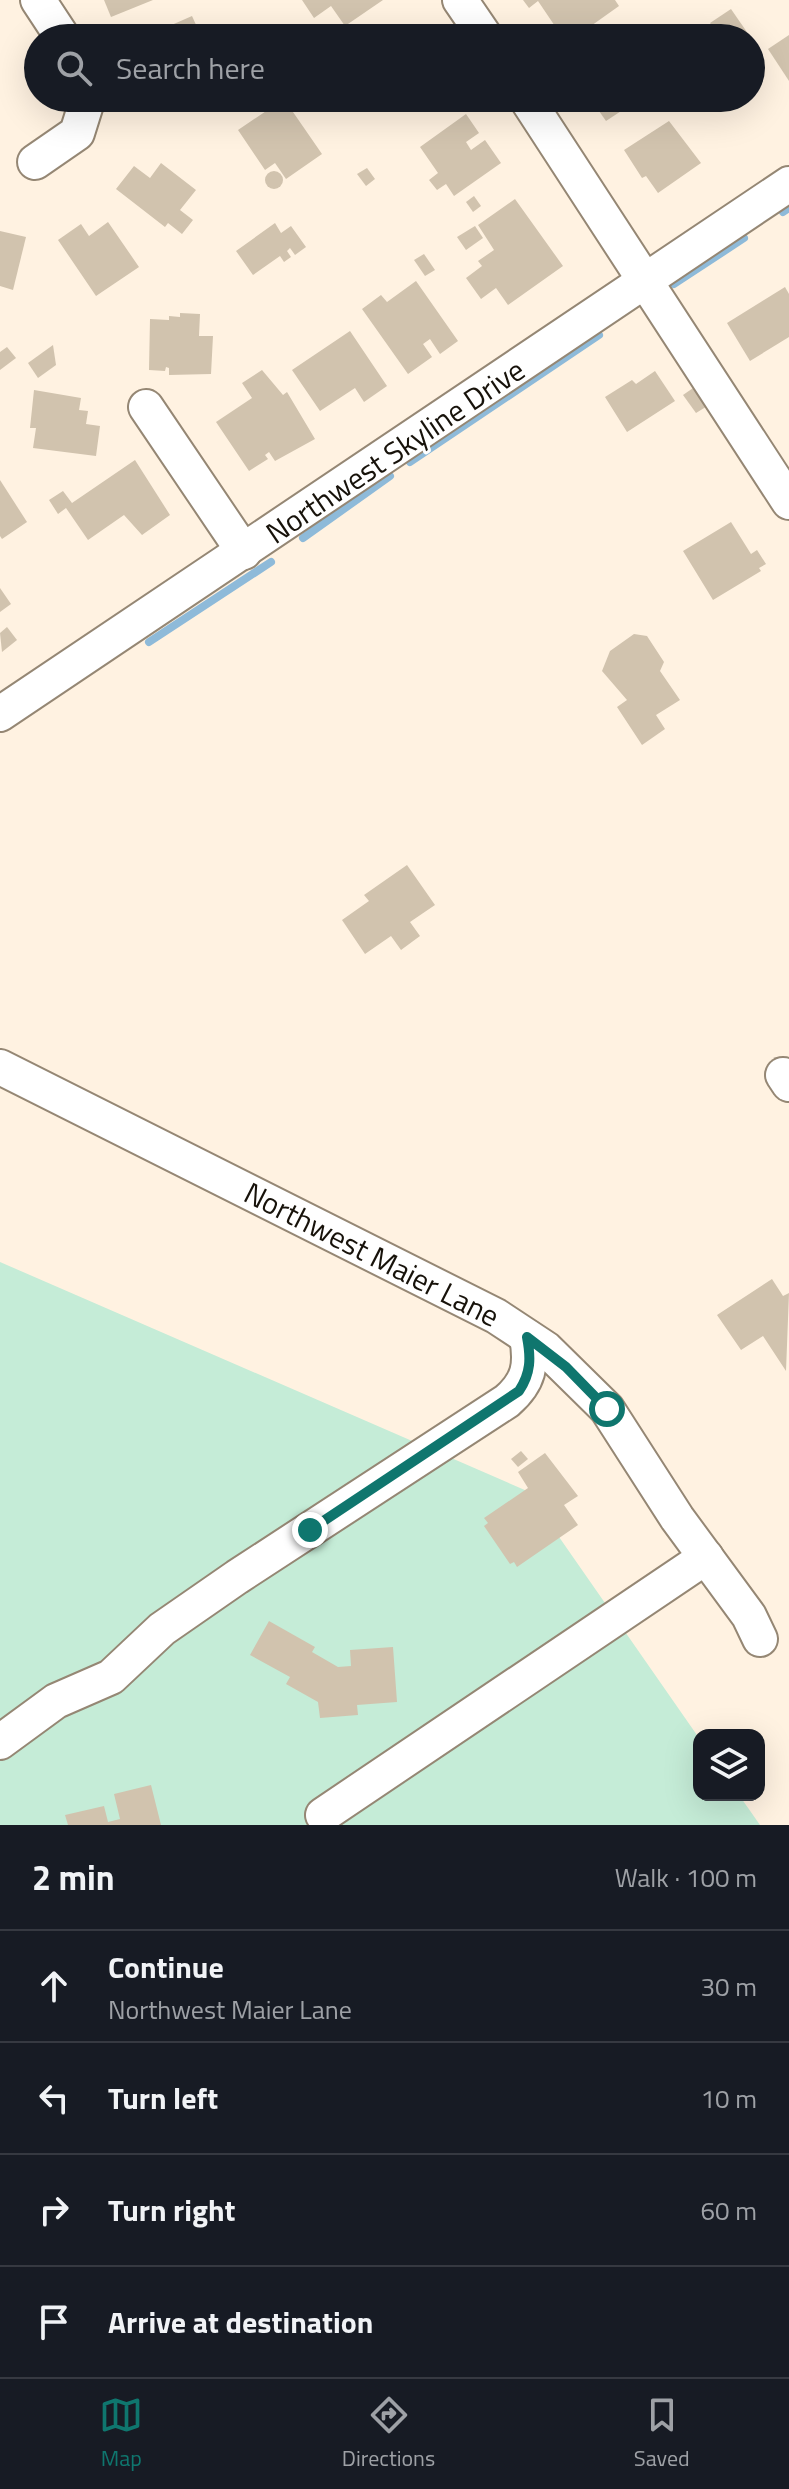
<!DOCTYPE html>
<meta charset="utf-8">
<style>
body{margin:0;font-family:"Titillium Web",sans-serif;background:#20242c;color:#f1f3f6}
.controls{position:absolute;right:24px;bottom:24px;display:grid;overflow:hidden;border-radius:16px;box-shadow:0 8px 32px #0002}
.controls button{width:72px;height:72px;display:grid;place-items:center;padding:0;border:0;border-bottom:2px solid #363941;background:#171b24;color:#f1f3f6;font:40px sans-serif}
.stop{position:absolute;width:24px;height:24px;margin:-18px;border:6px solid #0f766e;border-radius:50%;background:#fff}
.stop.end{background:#0f766e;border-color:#fff;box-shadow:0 2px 8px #0008}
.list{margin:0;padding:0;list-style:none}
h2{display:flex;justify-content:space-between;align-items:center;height:104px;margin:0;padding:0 32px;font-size:34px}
h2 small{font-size:26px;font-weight:400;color:#9ea1a6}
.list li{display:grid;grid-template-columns:52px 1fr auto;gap:24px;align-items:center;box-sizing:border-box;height:112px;padding:0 32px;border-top:2px solid #363941}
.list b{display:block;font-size:30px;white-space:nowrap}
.list p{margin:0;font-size:26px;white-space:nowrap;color:#9ea1a6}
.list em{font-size:26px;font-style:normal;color:#9ea1a6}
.icon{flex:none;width:44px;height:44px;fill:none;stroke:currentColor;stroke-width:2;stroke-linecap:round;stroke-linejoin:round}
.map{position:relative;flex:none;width:789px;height:1825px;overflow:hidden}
.search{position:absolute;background:#171b24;box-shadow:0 8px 32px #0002;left:24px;right:24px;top:24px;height:88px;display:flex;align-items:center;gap:20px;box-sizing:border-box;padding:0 28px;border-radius:44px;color:#9ea1a6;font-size:30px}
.sheet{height:552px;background:#171b24}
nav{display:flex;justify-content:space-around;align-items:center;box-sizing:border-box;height:112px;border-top:2px solid #363941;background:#171b24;font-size:22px;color:#9ea1a6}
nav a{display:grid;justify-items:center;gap:4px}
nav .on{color:#0f766e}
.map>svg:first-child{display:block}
</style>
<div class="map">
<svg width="789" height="1825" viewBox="0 0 789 1825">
<rect width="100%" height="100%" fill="#fff2e1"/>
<polygon fill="#c5ecd7" points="0,1262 527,1491 699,1738 699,1795 739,1795 760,1825 0,1825"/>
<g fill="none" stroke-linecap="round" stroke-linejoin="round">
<g stroke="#8ebad9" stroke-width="8">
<polyline points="783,212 789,208"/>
<polyline points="674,284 744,238"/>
<polyline points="410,462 599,335"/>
<polyline points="303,538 390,476"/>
<polyline points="149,642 271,562"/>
</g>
</g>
<g fill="#d1c3ae">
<polygon points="104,0 153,0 111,17"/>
<polygon points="302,0 383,0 345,26 331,6 314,18"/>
<polygon points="523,0 615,0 619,6 574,38 563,38 538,1 529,8"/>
<polygon points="731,9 751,38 720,38 710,23"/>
<polygon points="192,16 202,38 142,38"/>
<polygon points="407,24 417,38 386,38"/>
<polygon points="789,35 789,81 768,49"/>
<polygon points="590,98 641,98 606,121"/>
<polygon points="284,99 322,154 286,179 275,163 265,170 238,130"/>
<polygon points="466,114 479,133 466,142 471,150 485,140 501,163 454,196 446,184 437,190 429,180 438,173 420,147"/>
<polygon points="669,121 701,163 658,193 646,176 642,178 624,150"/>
<polygon points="161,163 196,190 180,210 193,220 182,234 168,223 165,227 116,189 134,166 150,178"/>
<polygon points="367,168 375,179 366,186 357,174"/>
<circle cx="274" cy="180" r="9"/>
<polygon points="474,196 481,206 473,212 466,202"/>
<polygon points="515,199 563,266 508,305 496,288 481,299 466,278 482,266 478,261 494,250 478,225"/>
<polygon points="108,222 139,267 96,296 58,240 81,224 89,236"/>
<polygon points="275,223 281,233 291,226 306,247 295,255 290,248 287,251 291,257 284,262 280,256 253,275 236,251"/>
<polygon points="475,226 483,238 466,250 457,237"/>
<polygon points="0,231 26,237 13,290 0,286"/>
<polygon points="424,254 435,270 425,276 414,260"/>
<polygon points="416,281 458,341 440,354 430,339 423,344 432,357 408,374 362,309 381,295 387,302"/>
<polygon points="785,287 789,294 789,337 750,361 727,323"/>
<polygon points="180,313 200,314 199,336 213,336 211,374 169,375 169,368 166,367 165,371 149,370 150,319 169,320 169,316 180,317"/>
<polygon points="350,331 387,386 364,402 355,388 320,411 292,370"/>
<polygon points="53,345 56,365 38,378 28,363"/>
<polygon points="7,347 16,358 0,370 0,352"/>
<polygon points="262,370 283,395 287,392 315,439 275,461 269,452 265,455 268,459 249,471 216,422 252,398 242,383"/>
<polygon points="655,371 675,401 627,432 605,397 632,380 636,384"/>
<polygon points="696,386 709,405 696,413 683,395"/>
<polygon points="34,390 81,398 79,410 88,411 86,424 100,426 96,456 33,448 36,428 30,428"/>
<polygon points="135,460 170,515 142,535 124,515 88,540 66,508 58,514 49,500 63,491 72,503"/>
<polygon points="0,480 27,522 2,539 0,536"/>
<polygon points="731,522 751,554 757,550 766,564 759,568 761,571 713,600 683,551"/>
<polygon points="0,588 11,604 0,612"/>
<polygon points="7,627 17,640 2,652 0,633"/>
<polygon points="634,634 647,636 664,662 660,671 680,700 656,715 665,729 642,745 617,707 627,700 602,671 610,651"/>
<polygon points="407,865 435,905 410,922 420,936 401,950 391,936 365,954 342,920 369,901 364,895"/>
<polygon points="772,1279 783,1296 789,1293 786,1371 763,1336 741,1350 717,1315"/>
<polygon points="521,1451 528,1459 518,1467 511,1459"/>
<polygon points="545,1453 578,1496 564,1505 578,1525 517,1567 514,1562 510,1564 484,1526 488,1523 484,1518 528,1488 518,1472"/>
<polygon points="269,1621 315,1647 312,1652 338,1667 351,1666 350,1650 393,1647 397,1702 357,1705 358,1715 320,1718 318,1702 286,1684 290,1677 250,1655"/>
<polygon points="151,1785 161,1825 68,1825 65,1815 104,1806 108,1822 120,1819 114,1794"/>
</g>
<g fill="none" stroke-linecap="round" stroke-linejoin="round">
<defs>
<g id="minor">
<polyline points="38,0 63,38"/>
<polyline points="460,0 486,38"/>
<polyline points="526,98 789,502"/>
<polyline points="35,162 77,133 88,98"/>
<polyline points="146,407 244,552"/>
<polyline points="0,714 789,184"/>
<polyline points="0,1067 496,1316 546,1349 607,1409 677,1518 749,1616 760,1639"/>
<polyline points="783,1075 789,1084"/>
<path d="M0,1742L56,1701L111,1677L162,1629L237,1577L507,1401C529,1382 532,1365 527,1337"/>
<polyline points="323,1815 706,1557"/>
</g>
</defs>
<use href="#minor" stroke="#958774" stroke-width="38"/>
<use href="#minor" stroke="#fff" stroke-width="34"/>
</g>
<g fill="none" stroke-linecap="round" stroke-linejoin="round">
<path stroke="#0f766e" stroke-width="10" d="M310,1530L519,1391C531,1373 531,1358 527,1337L566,1367L607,1409"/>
</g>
<g text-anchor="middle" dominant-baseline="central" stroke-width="6" stroke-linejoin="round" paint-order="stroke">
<g font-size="30" fill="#17120a" stroke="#fff">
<text transform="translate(395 451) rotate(-34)">Northwest Skyline Drive</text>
<text transform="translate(372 1254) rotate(27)">Northwest Maier Lane</text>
</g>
</g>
</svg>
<div class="controls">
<button><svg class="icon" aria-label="layers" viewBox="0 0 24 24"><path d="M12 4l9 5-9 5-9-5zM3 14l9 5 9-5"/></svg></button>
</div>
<div class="stop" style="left:607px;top:1409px"></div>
<div class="stop end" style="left:310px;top:1530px"></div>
<div class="search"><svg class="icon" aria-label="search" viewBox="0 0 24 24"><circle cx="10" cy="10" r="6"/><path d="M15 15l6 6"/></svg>Search here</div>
</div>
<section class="sheet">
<h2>2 min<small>Walk · 100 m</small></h2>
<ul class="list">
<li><svg class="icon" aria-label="ahead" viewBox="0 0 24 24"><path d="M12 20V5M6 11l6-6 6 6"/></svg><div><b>Continue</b><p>Northwest Maier Lane</p></div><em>30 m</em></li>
<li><svg class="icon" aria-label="left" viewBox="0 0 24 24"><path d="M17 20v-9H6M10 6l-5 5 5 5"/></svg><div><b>Turn left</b></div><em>10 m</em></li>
<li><svg class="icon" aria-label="right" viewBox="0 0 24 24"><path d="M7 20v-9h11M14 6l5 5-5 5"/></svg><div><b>Turn right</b></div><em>60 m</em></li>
<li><svg class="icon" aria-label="arrive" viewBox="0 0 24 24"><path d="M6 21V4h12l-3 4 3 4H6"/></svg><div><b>Arrive at destination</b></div></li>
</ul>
</section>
<nav>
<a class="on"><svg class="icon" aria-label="map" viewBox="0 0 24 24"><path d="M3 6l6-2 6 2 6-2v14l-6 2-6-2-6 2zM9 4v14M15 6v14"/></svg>Map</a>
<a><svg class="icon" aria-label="directions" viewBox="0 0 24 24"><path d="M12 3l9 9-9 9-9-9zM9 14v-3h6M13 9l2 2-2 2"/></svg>Directions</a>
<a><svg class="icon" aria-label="saved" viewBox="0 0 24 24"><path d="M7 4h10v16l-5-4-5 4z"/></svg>Saved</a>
</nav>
